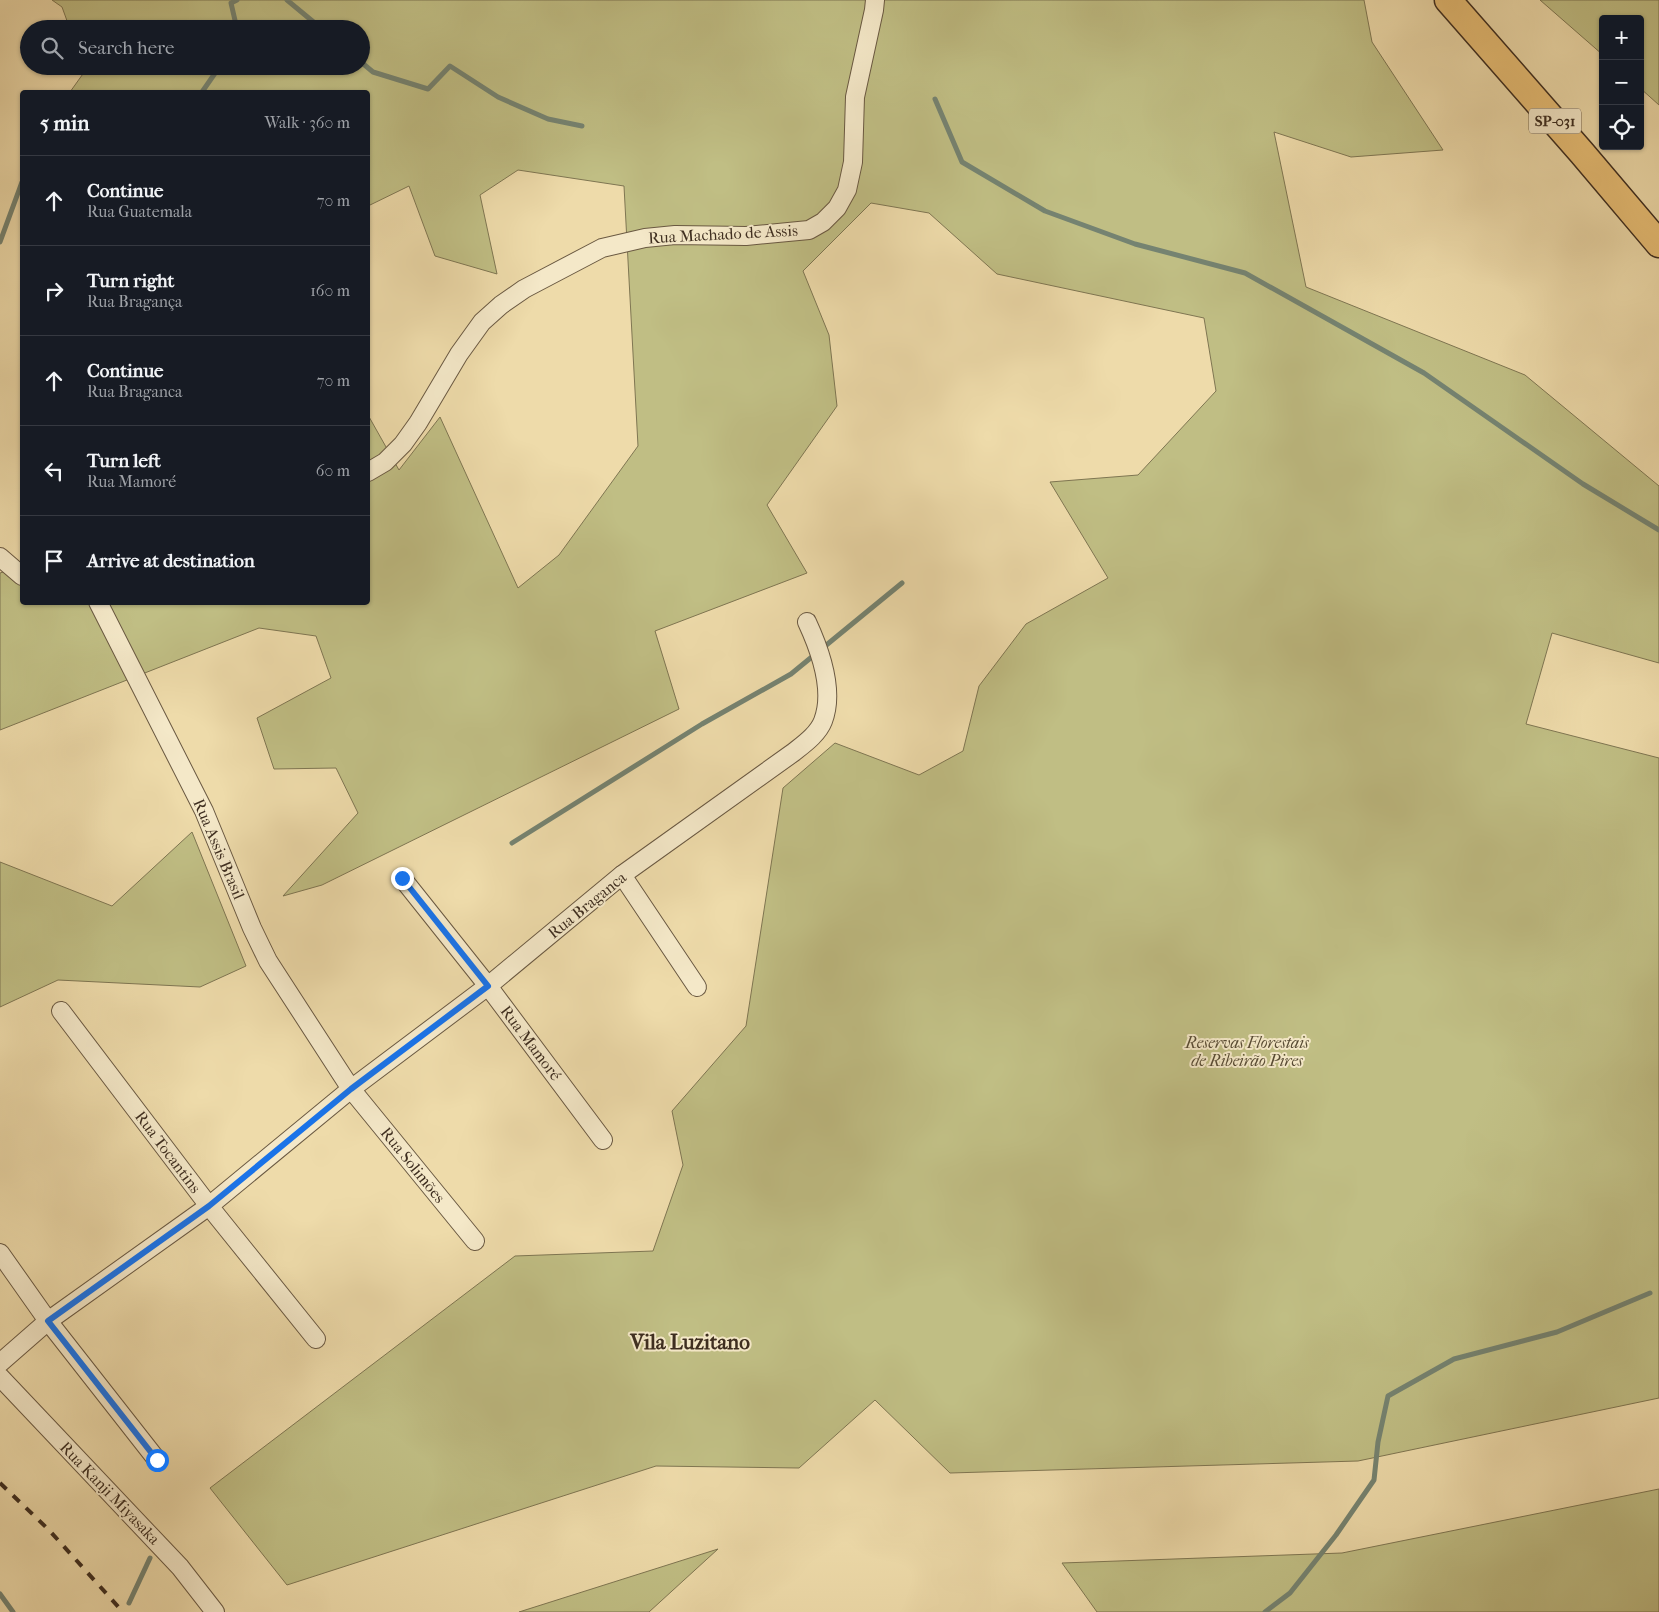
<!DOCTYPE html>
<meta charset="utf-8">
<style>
body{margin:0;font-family:"IM FELL French Canon",serif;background:#242831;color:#f1f3f6}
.controls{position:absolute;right:15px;top:15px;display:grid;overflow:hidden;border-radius:5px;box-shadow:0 1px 4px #0004}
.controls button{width:45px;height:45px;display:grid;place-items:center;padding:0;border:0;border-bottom:1px solid #363941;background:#171b24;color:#f1f3f6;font:25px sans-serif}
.stop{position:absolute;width:15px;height:15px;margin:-11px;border:4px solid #1a73e8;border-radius:50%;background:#fff}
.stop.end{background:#1a73e8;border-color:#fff;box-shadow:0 1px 5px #0008}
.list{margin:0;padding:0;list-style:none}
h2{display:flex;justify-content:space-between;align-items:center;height:65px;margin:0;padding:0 20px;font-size:21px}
h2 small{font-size:16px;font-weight:400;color:#9ea1a6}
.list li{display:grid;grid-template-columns:32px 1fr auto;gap:15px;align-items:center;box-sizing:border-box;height:90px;padding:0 20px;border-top:1px solid #363941}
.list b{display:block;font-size:19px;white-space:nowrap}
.list p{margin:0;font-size:16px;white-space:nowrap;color:#9ea1a6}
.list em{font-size:16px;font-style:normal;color:#9ea1a6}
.icon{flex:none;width:28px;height:28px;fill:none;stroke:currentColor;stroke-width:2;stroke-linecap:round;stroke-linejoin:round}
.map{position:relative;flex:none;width:1659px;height:1612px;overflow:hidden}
.search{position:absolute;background:#171b24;box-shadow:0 1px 4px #0004;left:20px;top:20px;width:350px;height:55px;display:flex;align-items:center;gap:12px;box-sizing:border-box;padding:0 18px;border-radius:28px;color:#9ea1a6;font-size:19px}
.panel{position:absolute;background:#171b24;box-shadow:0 1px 4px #0004;left:20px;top:90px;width:350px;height:515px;border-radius:5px}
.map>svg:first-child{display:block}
</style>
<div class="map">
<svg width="1659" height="1612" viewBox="0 0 1659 1612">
<rect width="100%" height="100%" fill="#eedbaa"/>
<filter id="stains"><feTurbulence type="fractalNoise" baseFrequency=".004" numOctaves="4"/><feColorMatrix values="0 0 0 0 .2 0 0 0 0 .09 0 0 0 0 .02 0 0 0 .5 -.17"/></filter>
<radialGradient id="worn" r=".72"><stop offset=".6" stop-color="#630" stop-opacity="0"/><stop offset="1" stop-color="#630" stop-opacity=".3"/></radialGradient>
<g fill="#c0be84" stroke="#7f7652">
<polygon points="52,0 1364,0 1372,42 1443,150 1351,157 1274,132 1306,287 1525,375 1659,486 1659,663 1552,633 1526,724 1659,758 1659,1398 1358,1461 950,1473 875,1400 799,1468 656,1466 287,1585 210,1488 515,1256 653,1251 683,1165 672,1111 746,1026 783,788 835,743 919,775 963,751 979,686 1026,624 1108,578 1050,482 1138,475 1216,391 1204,318 997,274 929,213 871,203 803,271 829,335 837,406 767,505 807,573 655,631 679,709 322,885 283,896 358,813 336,768 274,769 257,718 331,678 316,636 259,628 0,730 0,573 22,566 22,602 368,602 368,415 399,470 440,417 518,588 559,555 638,446 624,186 518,170 480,195 497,274 435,256 409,186 368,206 368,92 70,92 85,71 83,66 361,66 361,29 70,29 62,7"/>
<polygon points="1540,0 1659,0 1659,105 1640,88 1640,19 1603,19 1603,55"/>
<polygon points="192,832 246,966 200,987 58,980 0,1007 0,862 112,906"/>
<polygon points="1659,1489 1659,1612 1097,1612 1062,1563 1342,1553"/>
<polygon points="718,1549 649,1612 519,1612"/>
</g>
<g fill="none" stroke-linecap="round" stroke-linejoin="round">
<g stroke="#758371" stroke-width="5">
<polyline points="237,0 231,3 237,29"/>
<polyline points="287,0 322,29"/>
<polyline points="361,62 373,72 428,89 450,66 498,97 548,119 582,126"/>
<polyline points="202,92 220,66"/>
<polyline points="935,99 962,162 1045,211 1135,244 1245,273 1424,373 1583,484 1659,530"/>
<polyline points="0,242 22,182"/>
<polyline points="512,843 702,724 791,674 902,583"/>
<polyline points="0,1594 13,1612"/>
<polyline points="129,1603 150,1558"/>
<polyline points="1265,1612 1290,1593 1336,1535 1374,1480 1378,1442 1388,1396 1454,1359 1557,1332 1650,1293"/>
</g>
<defs>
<g id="minor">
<polyline points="368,472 385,462 403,444 418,423 459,354 482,322 501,305 524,289 602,248 645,238 675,235 746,236 809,230 823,222 837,208 847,190 853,162 855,97 874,10 875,0"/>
<polyline points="0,557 22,576"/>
<polyline points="98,602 204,811 252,928 268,961 351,1089 475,1241"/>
<polyline points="622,875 697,987"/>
<polyline points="402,878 488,986 603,1140"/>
<polyline points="61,1011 209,1206 316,1339"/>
<polyline points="0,1253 48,1321 157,1460"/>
<path d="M0,1363L48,1321L209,1206L351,1089L488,986L622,875L794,752C804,744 818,734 823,721C835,690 820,650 807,622"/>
<polyline points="0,1377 180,1567 215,1612"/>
</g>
<polyline id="highway" points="1448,0 1582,153 1659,244"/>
</defs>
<use href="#minor" stroke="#6a5942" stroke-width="20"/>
<use href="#highway" stroke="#3e2e20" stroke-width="29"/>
<use href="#minor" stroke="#f4e8c8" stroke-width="18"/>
<use href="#highway" stroke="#e7be75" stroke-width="26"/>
<polyline stroke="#3e2e20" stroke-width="4" stroke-dasharray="9 9" stroke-linecap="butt" points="0,1483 49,1530 123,1612"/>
</g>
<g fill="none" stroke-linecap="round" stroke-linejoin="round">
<polyline stroke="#1a73e8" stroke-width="6" points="157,1460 48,1321 209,1206 351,1089 488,986 402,878"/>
</g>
<g text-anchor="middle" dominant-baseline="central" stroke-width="4" stroke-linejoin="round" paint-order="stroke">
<rect fill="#f4e8c8" stroke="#756652" stroke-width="1" x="1529" y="108.5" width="52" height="25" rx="4"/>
<g font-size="15" font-weight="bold" fill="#3e2e20">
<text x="1555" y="121">SP-031</text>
</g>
<g font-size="16" fill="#3e2e20" stroke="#f4e8c8">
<text transform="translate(723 234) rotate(-3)">Rua Machado de Assis</text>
<text transform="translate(219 849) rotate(67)">Rua Assis Brasil</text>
<text transform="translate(587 905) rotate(-39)">Rua Braganca</text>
<text transform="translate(531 1043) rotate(53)">Rua Mamoré</text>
<text transform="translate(168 1152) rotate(53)">Rua Tocantins</text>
<text transform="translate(413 1165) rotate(51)">Rua Solimões</text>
<text transform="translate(110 1493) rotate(46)">Rua Kanji Miyasaka</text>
</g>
<g font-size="16" font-style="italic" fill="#584b34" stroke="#f4e8c8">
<text x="1247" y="1042">Reservas Florestais<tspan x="1247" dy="18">de Ribeirão Pires</tspan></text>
</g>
<g font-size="21" font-weight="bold" fill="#3e2e20" stroke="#f4e8c8">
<text x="690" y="1342">Vila Luzitano</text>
</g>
</g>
<rect width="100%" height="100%" filter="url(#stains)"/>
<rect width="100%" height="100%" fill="url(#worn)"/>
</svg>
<div class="controls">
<button>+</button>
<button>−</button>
<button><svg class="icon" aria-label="locate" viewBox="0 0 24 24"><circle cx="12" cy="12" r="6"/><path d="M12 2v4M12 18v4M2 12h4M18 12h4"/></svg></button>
</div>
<div class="stop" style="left:157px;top:1460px"></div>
<div class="stop end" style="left:402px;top:878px"></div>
<div class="search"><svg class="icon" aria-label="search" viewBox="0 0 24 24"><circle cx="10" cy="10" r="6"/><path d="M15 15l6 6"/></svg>Search here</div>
<section class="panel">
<h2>5 min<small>Walk · 360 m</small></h2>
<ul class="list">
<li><svg class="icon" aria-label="ahead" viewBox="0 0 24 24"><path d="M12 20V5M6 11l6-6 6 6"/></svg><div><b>Continue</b><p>Rua Guatemala</p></div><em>70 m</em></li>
<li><svg class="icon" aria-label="right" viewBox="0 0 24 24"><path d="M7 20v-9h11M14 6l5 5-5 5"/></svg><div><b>Turn right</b><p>Rua Bragança</p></div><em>160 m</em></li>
<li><svg class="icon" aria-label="ahead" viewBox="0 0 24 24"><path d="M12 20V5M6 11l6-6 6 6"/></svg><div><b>Continue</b><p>Rua Braganca</p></div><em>70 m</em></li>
<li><svg class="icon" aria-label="left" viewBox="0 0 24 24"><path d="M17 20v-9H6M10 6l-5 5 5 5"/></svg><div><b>Turn left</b><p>Rua Mamoré</p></div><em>60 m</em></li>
<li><svg class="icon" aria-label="arrive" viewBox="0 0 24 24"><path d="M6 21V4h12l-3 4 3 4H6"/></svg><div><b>Arrive at destination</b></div></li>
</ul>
</section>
</div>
